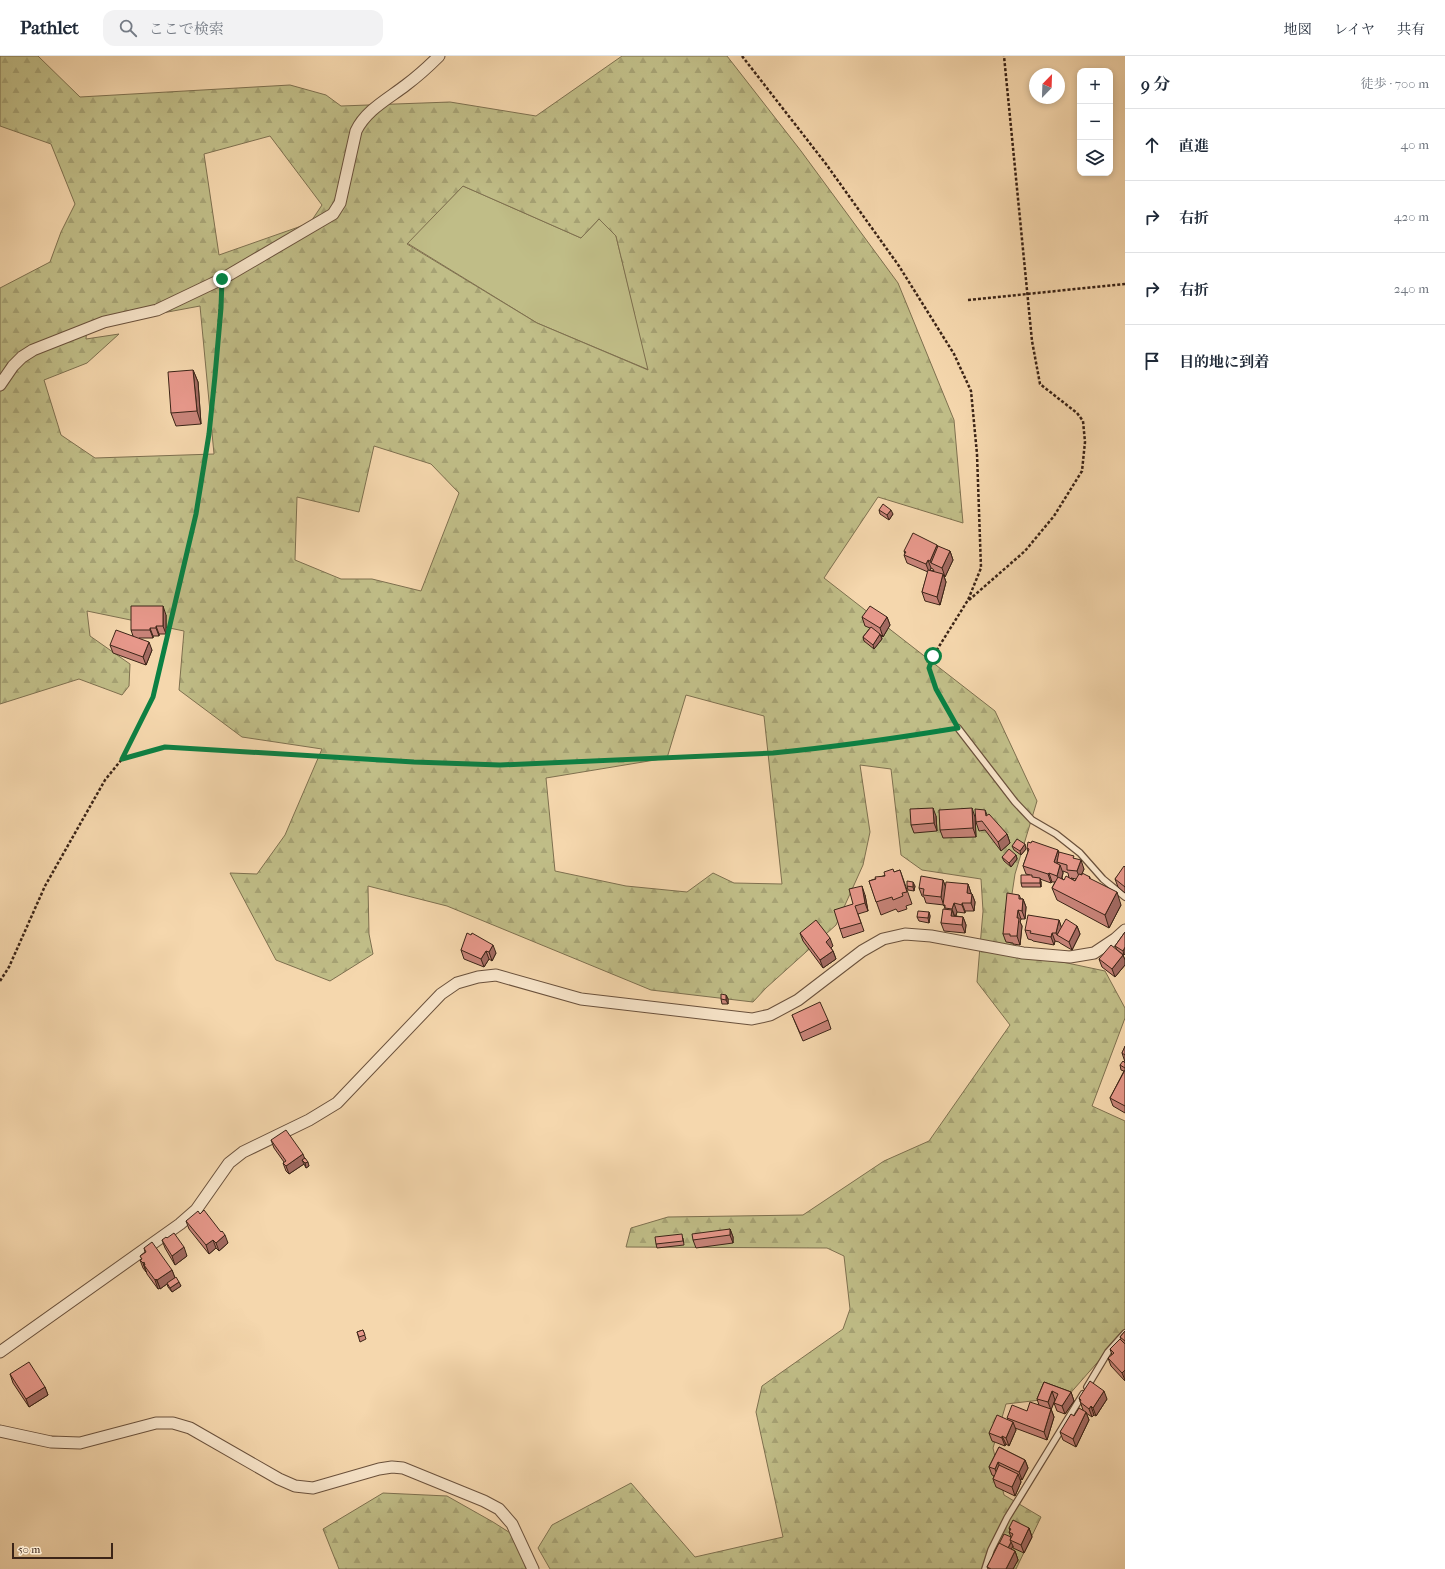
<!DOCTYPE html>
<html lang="ja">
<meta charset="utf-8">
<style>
body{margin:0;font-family:"IM FELL French Canon","Noto Serif JP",serif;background:#f2f2f3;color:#1f2937}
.controls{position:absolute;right:12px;top:12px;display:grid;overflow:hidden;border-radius:8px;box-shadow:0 2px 6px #0003}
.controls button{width:36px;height:36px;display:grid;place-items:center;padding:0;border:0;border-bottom:1px solid #e0e1e3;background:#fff;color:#1f2937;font:20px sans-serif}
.compass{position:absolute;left:1029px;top:12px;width:36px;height:36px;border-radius:50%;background:#fff;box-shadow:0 2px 6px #0003;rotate:23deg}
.scale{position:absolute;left:12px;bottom:10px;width:101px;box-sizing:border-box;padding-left:4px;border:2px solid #3b2417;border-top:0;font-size:11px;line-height:14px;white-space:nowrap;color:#3b2417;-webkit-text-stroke:3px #f8e5ca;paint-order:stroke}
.stop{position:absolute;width:12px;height:12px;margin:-9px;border:3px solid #0b8043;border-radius:50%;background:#fff}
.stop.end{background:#0b8043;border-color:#fff;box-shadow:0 1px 4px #0008}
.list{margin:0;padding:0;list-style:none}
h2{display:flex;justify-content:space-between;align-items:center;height:52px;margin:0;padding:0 16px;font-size:17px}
h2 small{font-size:13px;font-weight:400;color:#747a83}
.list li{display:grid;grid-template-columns:26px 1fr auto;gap:12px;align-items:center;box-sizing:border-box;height:72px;padding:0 16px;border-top:1px solid #e0e1e3}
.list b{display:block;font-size:15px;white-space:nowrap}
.list em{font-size:13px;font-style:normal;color:#747a83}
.icon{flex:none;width:22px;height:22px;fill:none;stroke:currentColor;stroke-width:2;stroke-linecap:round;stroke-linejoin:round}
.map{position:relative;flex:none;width:1125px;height:1513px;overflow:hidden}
header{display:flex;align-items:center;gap:24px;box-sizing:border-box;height:56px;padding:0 20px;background:#fff;border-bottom:1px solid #e0e1e3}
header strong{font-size:19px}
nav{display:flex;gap:22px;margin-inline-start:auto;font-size:14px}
.search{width:280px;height:36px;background:#f2f2f3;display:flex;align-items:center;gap:10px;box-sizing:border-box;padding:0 14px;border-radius:12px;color:#747a83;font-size:15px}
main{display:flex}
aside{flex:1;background:#fff}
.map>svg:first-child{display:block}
</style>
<header>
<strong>Pathlet</strong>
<div class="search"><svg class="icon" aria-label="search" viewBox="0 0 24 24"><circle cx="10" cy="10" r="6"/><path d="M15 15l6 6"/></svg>ここで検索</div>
<nav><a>地図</a><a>レイヤ</a><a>共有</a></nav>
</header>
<main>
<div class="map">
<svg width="1125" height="1513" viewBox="0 0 1125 1513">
<defs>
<pattern id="forest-firs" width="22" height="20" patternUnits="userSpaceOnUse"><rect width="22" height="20" fill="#c0bd87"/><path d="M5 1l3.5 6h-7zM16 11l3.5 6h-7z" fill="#a6a274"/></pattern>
</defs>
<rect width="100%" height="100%" fill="#f5d7ad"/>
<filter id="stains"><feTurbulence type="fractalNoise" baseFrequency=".005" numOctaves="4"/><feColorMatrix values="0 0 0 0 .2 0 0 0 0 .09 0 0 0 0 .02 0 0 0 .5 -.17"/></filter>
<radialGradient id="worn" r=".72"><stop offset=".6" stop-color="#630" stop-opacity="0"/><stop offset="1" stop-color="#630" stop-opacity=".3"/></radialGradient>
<polygon fill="#c0bd87" stroke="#7e704f" points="463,130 581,182 599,163 616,180 649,314 537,267 407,187"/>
<g fill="url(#forest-firs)" stroke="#7e704f" fill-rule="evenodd">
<path d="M0,0H38L80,41L290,29L326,39L341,50L450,46L536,60L622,0H727L801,95L898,227L954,364L963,467L878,441L824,522L995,655L1037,745L1015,818L1005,884L1034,900L1105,915L1125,952V962L1092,1050L1125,1065V1275L1067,1341L1006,1348L993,1392L1004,1439L1041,1461L1016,1513H550L538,1492L552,1469L631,1427L695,1501L783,1481L756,1356L762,1330L843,1273L850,1253L844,1200L827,1192L626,1191L631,1172L668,1161L803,1159L884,1105L929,1085L1010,969L977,926L983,855L981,823L922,814L901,799L891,713L860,709L870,776L863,809L836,869L766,932L753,946L651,934L447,850L368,830L369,878L373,898L330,925L276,904L230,817L257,818L285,779L322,693L242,681L179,634L184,575L87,555L90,580L130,608L129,630L122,639L79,623L0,648V232L50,206L61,176L75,148L51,88L0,70ZM270,80L322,149L310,167L219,199L204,98ZM463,130L581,182L599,163L616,180L648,314L537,267L407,188ZM200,250L214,398L95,402L61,379L44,324L87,307L119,278L86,283L87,271ZM374,390L431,408L459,437L421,535L372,523H341L295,504L297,441L359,456ZM686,639L764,660L782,828L734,827L713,817L687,836L626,830L555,815L546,722L667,702Z"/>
<polygon points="383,1437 447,1440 493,1466 515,1480 526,1513 339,1513 323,1473"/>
</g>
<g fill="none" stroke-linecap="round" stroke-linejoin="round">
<defs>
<g id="lane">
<polyline points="958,672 1015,746 1032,764 1056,778 1080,797 1103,823 1125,841"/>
<polyline points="1087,1331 1108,1296 1125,1277"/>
<polyline points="985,1513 991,1494 1007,1462 1083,1338"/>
</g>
<g id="street">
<path d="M0,329L13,310L22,301L33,294L104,266L157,254L222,223L333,158L340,147L356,75C366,54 388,43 406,29C418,20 429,10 439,0"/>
<polyline points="0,1296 180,1168 196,1154 229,1107 243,1096 309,1064 337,1047 441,938 457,927 478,921 496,919 581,943 752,963 770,959 798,944 862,895 883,883 905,878 931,880 1023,897 1070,901 1094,897 1115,883 1125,874"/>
<polyline points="0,1375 51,1386 80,1387 156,1367 173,1367 190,1372 279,1423 295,1430 313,1432 379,1413 392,1411 403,1412 484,1445 499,1453 512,1468 533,1513"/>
</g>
</defs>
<use href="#lane" stroke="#6a513c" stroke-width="8"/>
<use href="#street" stroke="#6a513c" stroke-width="13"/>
<g stroke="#3b2417" stroke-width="2.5" stroke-dasharray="3 2" stroke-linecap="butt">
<polyline points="742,0 826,108 899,210 954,298 971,335 977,398 981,512 968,544 933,600 929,612 936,633 954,665"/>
<polyline points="968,244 1125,228"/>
<polyline points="969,544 1025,495 1054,460 1082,415 1085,386 1083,365 1077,357 1040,328 1032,285 1004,0"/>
<polyline points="122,703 165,691 413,706 500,709 773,697 877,685 949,673"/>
<polyline points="0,925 9,911 45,830 105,724 122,703 153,641 196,458 209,378 215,320 221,236"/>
</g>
<use href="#lane" stroke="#f8e5ca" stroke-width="5.5"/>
<use href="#street" stroke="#f8e5ca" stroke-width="11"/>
</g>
<g fill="#c78378" stroke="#3b2417" fill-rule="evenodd">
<polygon points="193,314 198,326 201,368 176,370 171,357"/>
<polygon points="879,454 893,458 889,464 880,458"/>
<path d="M937,489L938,491L950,495L953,504L945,521L944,520L946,526L940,549L925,545L922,536L928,516L907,507L904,499L905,498L904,495ZM931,512L933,513L934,515L930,514Z"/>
<polygon points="166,559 166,578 159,578 159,580 153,580 153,582 139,582 152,594 146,609 113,597 110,589 133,580 131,574"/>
<polygon points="862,561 887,561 890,569 883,581 881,579 882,583 874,593 864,585 863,581 870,572 865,570"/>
<polygon points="985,754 987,759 1007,778 1010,787 1001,795 985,774 979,775 976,766"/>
<polygon points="936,760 937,775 914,777 911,769"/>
<polygon points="975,761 976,781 943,782 940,774"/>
<polygon points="1012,790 1026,793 1021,799 1014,794"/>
<path d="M1027,792L1059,797L1075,803L1084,813L1081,819L1090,821V823L1121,849L1109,872L1057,844L1052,832L1055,826H1052L1051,827L1040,823L1041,826V831H1022L1021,827L1030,819L1026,818L1023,810L1028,796ZM1063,815L1068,817L1069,822L1064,824L1062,822L1063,817ZM1071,822L1076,823L1075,825Z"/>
<polygon points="1016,799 1017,803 1011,811 1004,805 1002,801"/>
<polygon points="1125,811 1125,837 1118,831 1115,823"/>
<polygon points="900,814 912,848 906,850 907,853 898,856 896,853 881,859 869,825"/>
<polygon points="943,824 945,830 968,828 971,837 972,838 975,846 974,855 965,855 965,857 957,856 956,860 963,861 966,869 965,877 944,875 941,867 945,853 944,849 926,847 924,841 922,840 919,832"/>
<polygon points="907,830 915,830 914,835 908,834"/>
<polygon points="865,839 868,855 858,858 864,875 843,882 840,873 853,848"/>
<polygon points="1019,839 1021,843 1023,843 1026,851 1025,863 1021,863 1020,866 1022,870 1020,889 1013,888 1013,887 1006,886 1003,878"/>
<polygon points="929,856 930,860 929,867 919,865 917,861"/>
<polygon points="1059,864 1061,871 1077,870 1080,878 1072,894 1060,887 1059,886 1055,885 1054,889 1033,885 1032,884 1028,883 1025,874"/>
<polygon points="1125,876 1125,898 1124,899 1117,894 1115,890"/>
<polygon points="800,877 833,890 831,892 833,895 836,903 823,912 803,885"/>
<polygon points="471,879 496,897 492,905 489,903 484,911 464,903 461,894"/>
<polygon points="1123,899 1125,904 1125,909 1115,921 1102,911 1099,903"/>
<polygon points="726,939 728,943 728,948 722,948 721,943"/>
<polygon points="792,959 828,964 831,973 803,985"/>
<polygon points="1125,991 1125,1006 1122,997"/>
<polygon points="1125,1007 1125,1057 1113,1050 1110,1042 1124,1015 1121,1014 1120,1009"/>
<polygon points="271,1084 305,1102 309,1110 306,1112 304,1108 289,1118 286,1115 283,1107 284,1106 274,1092"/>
<polygon points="200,1158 228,1187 219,1195 216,1192 209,1198 189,1173 186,1165"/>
<polygon points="730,1173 733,1181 733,1187 696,1192 693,1184"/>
<polygon points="167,1182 187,1200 175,1209 165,1192 162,1184"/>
<polygon points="683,1182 684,1189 657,1192 656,1188"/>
<polygon points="144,1192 172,1214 175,1222 181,1230 172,1236 168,1231 167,1228 160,1233 160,1232 158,1233 147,1218 146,1215 146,1216 143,1212 140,1204 142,1203 140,1200 145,1196"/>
<polygon points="363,1274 366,1283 360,1286 357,1276"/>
<polygon points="1125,1275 1125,1325 1111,1310 1108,1302 1112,1299 1110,1293 1121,1283 1120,1281"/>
<polygon points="10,1318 45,1331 48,1339 29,1351 13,1327"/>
<polygon points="1044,1326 1071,1336 1074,1345 1065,1358 1057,1355 1054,1347 1055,1344 1051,1353 1054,1361 1047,1384 1015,1372 1016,1374 1009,1390 1006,1388 1005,1390 992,1385 989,1377 1008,1363 1007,1362 1027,1355 1039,1349 1037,1343"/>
<polygon points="1079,1342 1107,1343 1096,1360 1094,1359 1092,1361 1086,1357 1089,1364 1076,1391 1063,1384 1060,1376 1074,1360 1083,1354"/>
<polygon points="999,1391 1025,1404 1028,1412 1022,1424 1020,1423 1021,1426 1015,1440 996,1431 993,1423 994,1420 992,1419 989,1411"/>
<polygon points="1009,1472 1029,1472 1032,1481 1024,1497 1013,1492 1013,1490 1011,1493 1015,1495 1018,1504 1013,1513 988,1513 987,1511 999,1488 1011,1481 1009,1476 1010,1475"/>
</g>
<g fill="#a26a61" stroke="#3b2417">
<polygon points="193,314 198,326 201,368 197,355"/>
<polygon points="891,454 893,458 889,464 887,459"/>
<polygon points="937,489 940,497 931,507 930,505"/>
<polygon points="950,495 953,504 945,521 942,512"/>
<polygon points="928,504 931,512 929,516 926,508"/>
<polygon points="943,518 946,526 940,549 937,541"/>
<polygon points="163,550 166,559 166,578 163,570"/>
<polygon points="887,561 890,569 883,581 880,572"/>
<polygon points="156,570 159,578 159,580 156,572"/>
<polygon points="150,572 153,580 153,582 150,574"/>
<polygon points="880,578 882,583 874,593 873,589"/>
<polygon points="149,586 152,594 146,609 143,601"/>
<polygon points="933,752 936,760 937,775 934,767"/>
<polygon points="972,752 975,761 976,781 973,772"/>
<polygon points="1007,778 1010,787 1001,795 998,786"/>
<polygon points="1025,788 1026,793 1021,799 1020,795"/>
<polygon points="1058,794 1061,802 1057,806 1058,810 1054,806"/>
<polygon points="1016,799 1017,803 1011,811 1009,807"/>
<polygon points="1081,804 1084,813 1080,823 1077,815"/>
<polygon points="1060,809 1063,817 1060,828 1057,820"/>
<polygon points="1049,817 1052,826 1051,827 1048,818"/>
<polygon points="1040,822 1041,826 1041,831 1040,827"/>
<polygon points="943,824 946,832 944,850 941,841"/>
<polygon points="913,826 915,830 914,835 913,831"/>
<polygon points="968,828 971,837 970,845 967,837"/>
<polygon points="862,830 865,839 868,855 865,847"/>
<polygon points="1117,836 1121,849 1109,872 1105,859"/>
<polygon points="972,838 975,846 974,855 971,847"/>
<polygon points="1023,843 1026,851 1025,863 1022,855"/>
<polygon points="954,847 957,856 955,861 952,853"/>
<polygon points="962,847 965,855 965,857 962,849"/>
<polygon points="952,854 955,862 951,860"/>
<polygon points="1018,854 1021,863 1020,866 1022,870 1020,889 1017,880 1017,862"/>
<polygon points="929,856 930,860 929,867 928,862"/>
<polygon points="963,861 966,869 965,877 962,869"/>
<polygon points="1059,864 1062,873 1057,879 1056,877"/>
<polygon points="1077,870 1080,878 1072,894 1069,886"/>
<polygon points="1052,877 1055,885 1054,889 1051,881"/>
<polygon points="830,882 833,890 829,894 826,886"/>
<polygon points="493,889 496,897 492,905 489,896"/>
<polygon points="1125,891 1125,898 1124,899 1123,895"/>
<polygon points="486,895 489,903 484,911 481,903"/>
<polygon points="833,895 836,903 823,912 820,904"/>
<polygon points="1123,899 1125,904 1125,909 1115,921 1112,913"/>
<polygon points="726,939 728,943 728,948 726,944"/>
<polygon points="303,1098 306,1106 302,1104 304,1108 289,1118 286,1110"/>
<polygon points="308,1106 309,1110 306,1112 305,1107"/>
<polygon points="730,1173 733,1181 733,1187 730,1179"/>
<polygon points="225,1179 228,1187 219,1195 216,1187"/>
<polygon points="213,1184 216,1192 209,1198 206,1189"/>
<polygon points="184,1191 187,1200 175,1209 172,1200"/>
<polygon points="144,1206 146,1212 144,1209 146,1215 146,1216 143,1207"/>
<polygon points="172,1214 175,1222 160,1233 157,1224"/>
<polygon points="156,1223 160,1232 158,1233 155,1224"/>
<polygon points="179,1226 181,1230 172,1236 170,1232"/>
<polygon points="1125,1314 1125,1324 1122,1317"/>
<polygon points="45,1331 48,1339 29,1351 26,1343"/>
<polygon points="1052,1335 1055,1344 1051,1354 1048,1346"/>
<polygon points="1104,1335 1107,1343 1096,1360 1093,1352"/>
<polygon points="1071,1336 1074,1345 1065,1358 1062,1350"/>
<polygon points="1091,1350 1094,1359 1092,1361 1089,1353"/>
<polygon points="1051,1353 1054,1361 1047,1384 1044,1376"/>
<polygon points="1086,1356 1089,1364 1076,1391 1073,1383"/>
<polygon points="1013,1366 1016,1374 1009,1390 1006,1382"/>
<polygon points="1002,1380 1006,1388 1005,1390 1002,1382"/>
<polygon points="1025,1404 1028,1412 1022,1424 1019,1416"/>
<polygon points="998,1406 1001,1414 998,1421 995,1413"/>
<polygon points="1018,1418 1021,1426 1015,1440 1012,1431"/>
<polygon points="1029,1472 1032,1481 1024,1497 1021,1489"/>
<polygon points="1011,1486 1013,1490 1009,1498 1007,1494"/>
<polygon points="1015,1495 1018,1504 1013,1513 1006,1513"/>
</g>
<g fill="#e7988b" stroke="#3b2417">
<polygon points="193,314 197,355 171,357 168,316"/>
<polygon points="883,448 891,454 887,459 879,454"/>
<polygon points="913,477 937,489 930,505 928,504 926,508 904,499 906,496 904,495"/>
<polygon points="938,490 950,495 942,512 931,507"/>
<polygon points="928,514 943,518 937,541 922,536"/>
<polygon points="131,550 163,550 163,570 156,570 156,572 150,572 150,574 131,574"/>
<polygon points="870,550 887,561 880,572 862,561"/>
<polygon points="871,571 880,578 873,589 863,581"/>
<polygon points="116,574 149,586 143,601 110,589"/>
<polygon points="933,752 934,767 911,769 910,753"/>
<polygon points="972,752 973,772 940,774 939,754"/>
<polygon points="975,753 985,754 986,760 989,758 1007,778 998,786 982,765 976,766"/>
<polygon points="1017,783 1025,788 1020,795 1012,790"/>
<polygon points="1032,785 1058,794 1054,806 1060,809 1057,820 1049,817 1048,818 1023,810 1029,793 1027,792 1028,786 1031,787"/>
<polygon points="1009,793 1016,799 1009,807 1002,801"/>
<polygon points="1059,796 1074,800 1073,802 1081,804 1077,815 1067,814 1067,809 1057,806"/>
<polygon points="1124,810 1125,811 1125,831 1115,823"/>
<polygon points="893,813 894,816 900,814 907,836 902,837 903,840 893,844 892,841 876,846 869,825 876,823 875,821 885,820 884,816"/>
<polygon points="1082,817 1090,821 1089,822 1117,836 1105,859 1052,832 1058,821 1064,824 1066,820 1075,825 1079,818 1082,819"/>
<polygon points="1021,819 1032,819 1032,821 1040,822 1040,827 1021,827"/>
<polygon points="921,820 943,824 941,841 923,839 924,833 919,832"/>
<polygon points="907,825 913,826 913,831 907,830"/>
<polygon points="946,826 968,828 967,837 972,838 971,847 962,847 962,849 954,847 952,853 945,852 945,849 943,849"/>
<polygon points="862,830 865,847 855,850 861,867 840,873 834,854 853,848 849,833"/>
<polygon points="1007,837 1019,839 1019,843 1023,843 1022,855 1018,854 1017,862 1019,862 1017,880 1010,880 1010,878 1003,878"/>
<polygon points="943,853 952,854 951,860 963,861 962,869 941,867"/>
<polygon points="918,855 929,856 928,862 917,861"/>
<polygon points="1028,859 1059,864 1056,877 1052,877 1051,881 1030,877 1031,875 1025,874"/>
<polygon points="1066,863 1077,870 1069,886 1057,879"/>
<polygon points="816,864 830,882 826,886 833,895 820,904 800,877"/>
<polygon points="1125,876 1125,891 1123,895 1115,890"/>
<polygon points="467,877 471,879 472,877 493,889 489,896 486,895 481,903 461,894"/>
<polygon points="1111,889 1123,899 1112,913 1099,903"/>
<polygon points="721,938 726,939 726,944 721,943"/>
<polygon points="820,946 828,964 800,977 792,959"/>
<polygon points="1125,990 1125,999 1122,997"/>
<polygon points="1123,1005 1125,1007 1125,1012 1120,1009"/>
<polygon points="1125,1014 1125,1050 1110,1042"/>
<polygon points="286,1074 303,1098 286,1110 283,1107 286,1105 271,1084"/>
<polygon points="305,1102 308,1106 305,1107 302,1104"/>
<polygon points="204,1154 221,1176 222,1175 225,1179 216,1187 213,1184 206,1189 186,1165 198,1155 200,1158"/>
<polygon points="730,1173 730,1179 693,1184 692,1178"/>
<polygon points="174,1177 184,1191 172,1200 162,1184 166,1181 167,1182"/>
<polygon points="682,1178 683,1185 656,1188 655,1181"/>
<polygon points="152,1186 172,1214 157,1224 156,1223 155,1224 144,1209 145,1209 144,1206 143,1207 140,1204 142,1203 140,1200 146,1196 144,1192"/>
<polygon points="176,1221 179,1226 170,1232 167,1227"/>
<polygon points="363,1274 365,1279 359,1281 357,1276"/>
<polygon points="1125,1275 1125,1285 1120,1281"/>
<polygon points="1120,1283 1125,1288 1125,1314 1122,1317 1108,1302 1114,1297 1110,1293"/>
<polygon points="29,1306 45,1331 26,1343 10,1318"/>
<polygon points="1090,1325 1104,1335 1093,1352 1091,1350 1089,1353 1080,1346 1081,1344 1079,1342"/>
<polygon points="1044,1326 1071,1336 1062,1350 1054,1347 1058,1338 1052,1335 1048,1346 1037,1343"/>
<polygon points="1030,1346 1051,1353 1044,1376 1007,1362 1012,1349 1027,1355"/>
<polygon points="1079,1352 1086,1356 1073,1383 1060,1376 1071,1358 1074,1360"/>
<polygon points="997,1359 1013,1366 1006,1382 1002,1380 1002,1382 989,1377"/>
<polygon points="999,1391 1025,1404 1019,1416 998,1406 995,1413 989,1411"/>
<polygon points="999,1409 1018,1418 1012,1431 993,1423"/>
<polygon points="1013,1464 1029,1472 1021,1489 1010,1484 1013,1478 1009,1476 1011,1473 1009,1472"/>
<polygon points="1004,1478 1011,1481 1010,1484 1011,1486 1008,1492 999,1488"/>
<polygon points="999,1487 1015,1495 1006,1513 991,1513 987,1511"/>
</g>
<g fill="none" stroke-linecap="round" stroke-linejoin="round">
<path stroke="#0b8043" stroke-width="5" d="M222,223L221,252L215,320L209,378L196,458L153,641L122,703L165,691L414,706L500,709L773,697C835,691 897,682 958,672L936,633L929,612L933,600"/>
</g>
<rect width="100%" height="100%" filter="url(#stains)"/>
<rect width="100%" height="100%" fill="url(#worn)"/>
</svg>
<div class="controls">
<button>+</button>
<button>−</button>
<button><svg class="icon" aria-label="layers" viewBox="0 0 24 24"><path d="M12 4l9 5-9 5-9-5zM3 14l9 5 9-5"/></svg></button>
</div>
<svg class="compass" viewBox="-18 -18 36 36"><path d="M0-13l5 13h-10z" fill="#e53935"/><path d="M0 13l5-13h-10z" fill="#747a83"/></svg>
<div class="scale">50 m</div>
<div class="stop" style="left:933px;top:600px"></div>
<div class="stop end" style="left:222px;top:223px"></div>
</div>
<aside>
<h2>9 分<small>徒歩 · 700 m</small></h2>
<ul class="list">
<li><svg class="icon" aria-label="ahead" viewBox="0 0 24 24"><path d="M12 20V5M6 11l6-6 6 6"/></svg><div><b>直進</b></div><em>40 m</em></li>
<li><svg class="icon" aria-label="right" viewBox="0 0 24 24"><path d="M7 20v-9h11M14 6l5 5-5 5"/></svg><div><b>右折</b></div><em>420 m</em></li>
<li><svg class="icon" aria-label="right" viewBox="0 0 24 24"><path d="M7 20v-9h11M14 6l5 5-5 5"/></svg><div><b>右折</b></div><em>240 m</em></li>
<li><svg class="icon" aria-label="arrive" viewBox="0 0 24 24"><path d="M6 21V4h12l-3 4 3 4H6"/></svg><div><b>目的地に到着</b></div></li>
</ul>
</aside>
</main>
